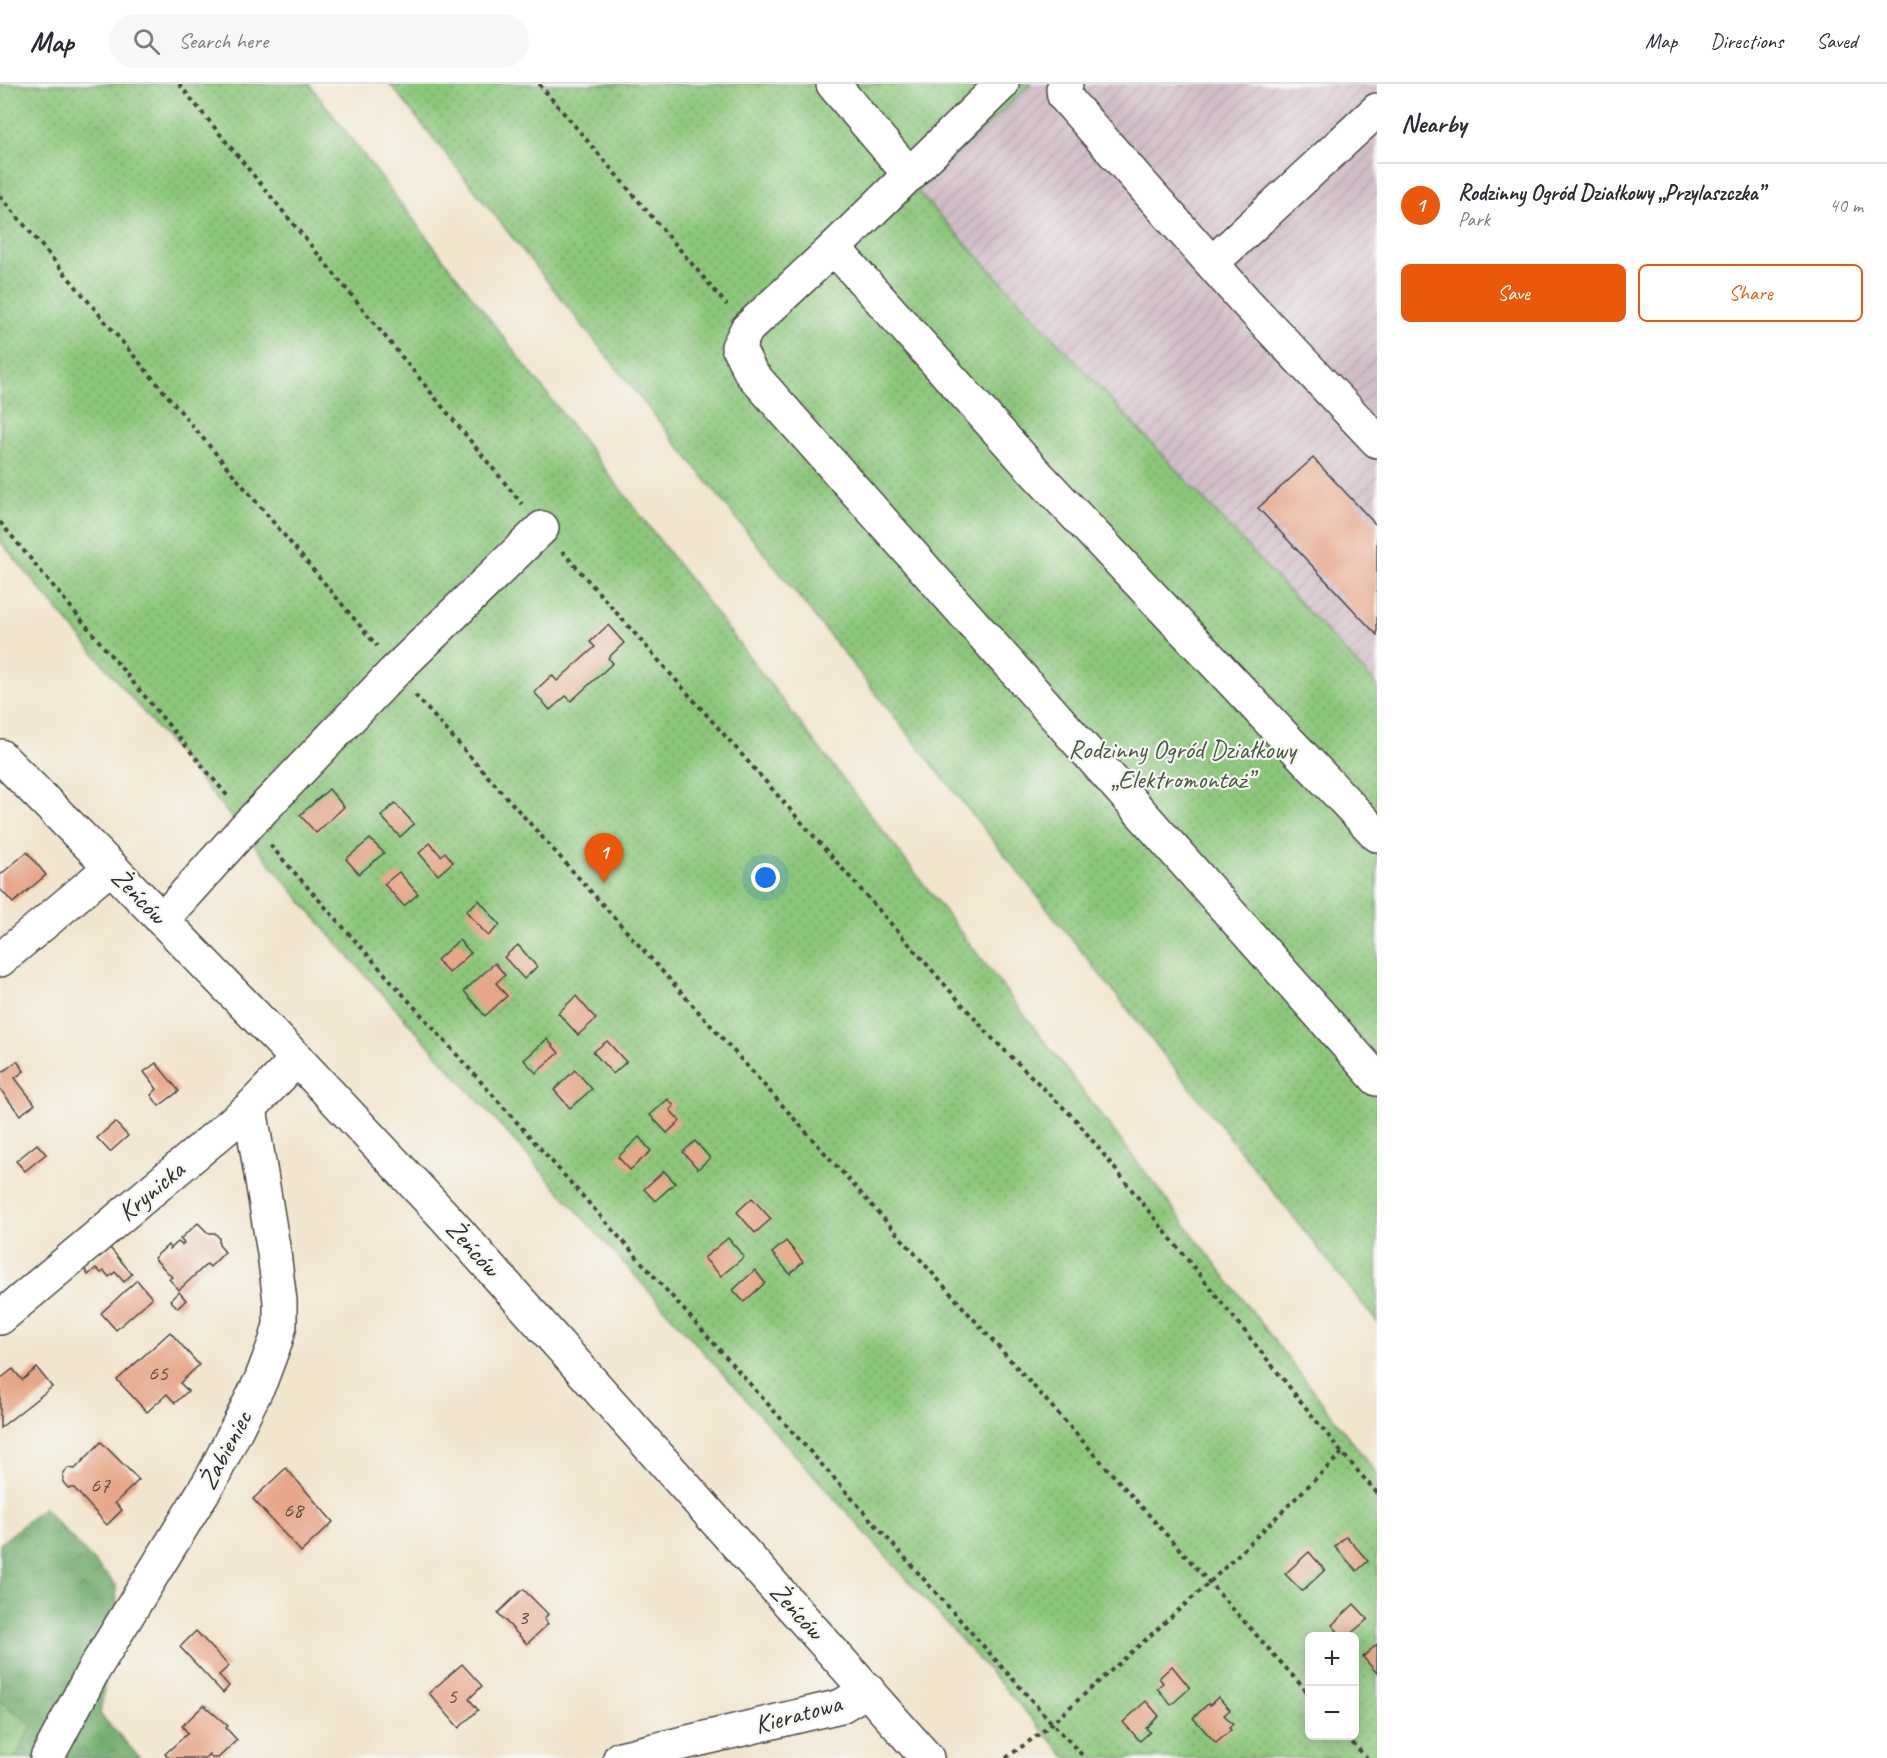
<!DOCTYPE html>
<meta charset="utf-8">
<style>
body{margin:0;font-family:Caveat,sans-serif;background:#f7f7f7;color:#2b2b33}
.controls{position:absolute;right:18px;bottom:18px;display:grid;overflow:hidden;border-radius:9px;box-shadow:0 3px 15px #0003}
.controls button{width:54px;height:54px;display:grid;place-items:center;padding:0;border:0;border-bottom:2px solid #e1e1e2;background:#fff;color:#2b2b33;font:30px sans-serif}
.you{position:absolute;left:766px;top:794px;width:21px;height:21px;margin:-15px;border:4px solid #fff;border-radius:50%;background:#1a73e8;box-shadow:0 0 0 9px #1a73e833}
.badge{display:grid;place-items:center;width:39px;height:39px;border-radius:50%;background:#ea580c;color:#fff;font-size:20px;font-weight:700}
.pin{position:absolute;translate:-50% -50px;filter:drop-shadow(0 2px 3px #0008)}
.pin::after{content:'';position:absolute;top:32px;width:21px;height:18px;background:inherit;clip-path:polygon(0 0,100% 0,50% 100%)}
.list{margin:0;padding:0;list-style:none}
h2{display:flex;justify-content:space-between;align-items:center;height:78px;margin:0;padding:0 24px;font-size:26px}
h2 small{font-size:20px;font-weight:400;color:#7c7c81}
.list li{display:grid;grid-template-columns:39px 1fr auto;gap:18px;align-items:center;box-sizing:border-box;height:84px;padding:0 24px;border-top:2px solid #e1e1e2}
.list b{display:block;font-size:22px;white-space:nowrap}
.list p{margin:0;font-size:20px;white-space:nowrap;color:#7c7c81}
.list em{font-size:20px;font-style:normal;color:#7c7c81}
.actions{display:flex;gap:12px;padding:18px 24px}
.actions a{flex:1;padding:14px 0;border:2px solid #ea580c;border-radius:9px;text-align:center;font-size:21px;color:#ea580c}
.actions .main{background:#ea580c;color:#fff}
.icon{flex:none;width:33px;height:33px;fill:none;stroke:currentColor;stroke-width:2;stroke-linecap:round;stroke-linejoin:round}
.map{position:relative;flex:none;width:1377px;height:1674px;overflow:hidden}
header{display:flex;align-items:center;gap:36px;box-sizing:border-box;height:84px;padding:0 30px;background:#fff;border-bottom:2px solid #e1e1e2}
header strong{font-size:28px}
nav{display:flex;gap:33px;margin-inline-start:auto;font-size:21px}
.search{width:420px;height:54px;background:#f7f7f7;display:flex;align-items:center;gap:15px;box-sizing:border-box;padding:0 21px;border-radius:33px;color:#7c7c81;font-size:22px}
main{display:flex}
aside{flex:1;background:#fff}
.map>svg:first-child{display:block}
</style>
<header>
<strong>Map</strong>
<div class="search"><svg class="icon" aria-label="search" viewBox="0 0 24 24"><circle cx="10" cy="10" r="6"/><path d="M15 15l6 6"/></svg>Search here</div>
<nav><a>Map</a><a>Directions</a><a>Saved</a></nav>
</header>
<main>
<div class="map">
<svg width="1377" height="1674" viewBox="0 0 1377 1674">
<defs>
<pattern id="industrial-furrows" width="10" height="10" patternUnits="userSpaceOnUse" patternTransform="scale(1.5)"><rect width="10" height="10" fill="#d2bdc7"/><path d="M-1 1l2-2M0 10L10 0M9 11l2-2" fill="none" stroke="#b4a3ab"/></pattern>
<pattern id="forest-crowns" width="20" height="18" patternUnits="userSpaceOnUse" patternTransform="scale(1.5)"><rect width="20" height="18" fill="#71ac6c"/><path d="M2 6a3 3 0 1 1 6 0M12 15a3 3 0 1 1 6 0" fill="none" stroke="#5d8c59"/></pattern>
<pattern id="park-crowns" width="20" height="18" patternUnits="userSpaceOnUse" patternTransform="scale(1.5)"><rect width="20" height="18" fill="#8cc77c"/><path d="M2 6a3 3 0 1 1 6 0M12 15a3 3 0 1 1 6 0" fill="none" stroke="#73a266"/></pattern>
<pattern id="garden-dots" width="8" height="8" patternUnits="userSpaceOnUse" patternTransform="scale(1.5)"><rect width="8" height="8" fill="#8cc77c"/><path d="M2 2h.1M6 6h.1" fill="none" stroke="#73a266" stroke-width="1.8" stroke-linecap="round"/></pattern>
</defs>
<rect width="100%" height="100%" fill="#f6f6f2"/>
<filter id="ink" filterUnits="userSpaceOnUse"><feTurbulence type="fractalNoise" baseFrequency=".0167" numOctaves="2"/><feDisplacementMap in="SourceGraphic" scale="12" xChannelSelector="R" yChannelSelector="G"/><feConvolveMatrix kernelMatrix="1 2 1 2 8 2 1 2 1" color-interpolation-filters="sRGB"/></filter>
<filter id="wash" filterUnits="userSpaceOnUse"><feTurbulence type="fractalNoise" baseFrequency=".008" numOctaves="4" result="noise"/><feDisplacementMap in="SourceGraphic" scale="24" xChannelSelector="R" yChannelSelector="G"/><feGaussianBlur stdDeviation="1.35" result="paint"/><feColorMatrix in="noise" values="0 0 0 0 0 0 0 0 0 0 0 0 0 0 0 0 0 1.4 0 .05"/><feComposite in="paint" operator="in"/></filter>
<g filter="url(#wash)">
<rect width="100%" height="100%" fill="#f2e5ce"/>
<polygon fill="url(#industrial-furrows)" points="1031,0 1377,0 1377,602 918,108"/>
<polygon fill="url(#forest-crowns)" stroke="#4e6c4c" stroke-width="1.5" points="43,1424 116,1501 117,1526 100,1630 140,1674 0,1674 0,1460"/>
<polygon fill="url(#park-crowns)" stroke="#5c7954" stroke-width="1.5" points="0,1617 32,1641 15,1674 0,1674"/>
<g fill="url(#garden-dots)" stroke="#5c7954" stroke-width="1.5" fill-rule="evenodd">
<path d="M0,0H309L1377,1390V1674H1067L329,850L0,457ZM1310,1552H1354V1652H1310Z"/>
<polygon points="390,0 1031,0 918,108 1377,602 1377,1238"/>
</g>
<g id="blocks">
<g fill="#e6a789">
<polygon points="1313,374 1377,442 1377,551 1258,424"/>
<polygon points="608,541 624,559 608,574 613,579 571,617 566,612 550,626 534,608 552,591 557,597 595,563 590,558"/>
<polygon points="329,705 344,723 316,749 300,731"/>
<polygon points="395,719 414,740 400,753 381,732"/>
<polygon points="370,755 384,769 359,790 346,775"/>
<polygon points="430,759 441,772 445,768 453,778 438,791 419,769"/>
<polygon points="27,768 46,791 13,819 0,805 0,791"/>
<polygon points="399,788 418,810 404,822 384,800"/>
<polygon points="479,816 500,841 488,852 466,827"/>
<polygon points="459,856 471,869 449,889 437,876"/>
<polygon points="518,861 537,883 524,895 504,873"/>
<polygon points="495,879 505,891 496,899 507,912 485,932 464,907"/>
<polygon points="576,912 596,935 578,951 558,929"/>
<polygon points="547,955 559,969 536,989 524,976"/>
<polygon points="607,957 626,978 613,990 593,968"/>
<polygon points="17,977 24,987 15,994 35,1020 20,1031 0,1005 0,990"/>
<polygon points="156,979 179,1007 159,1022 151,1011 157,1005 144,988"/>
<polygon points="575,986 592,1005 570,1024 554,1006"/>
<polygon points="668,1015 674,1022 670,1026 680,1037 667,1049 650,1031"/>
<polygon points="115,1038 128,1052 110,1068 97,1054"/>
<polygon points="639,1053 651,1067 630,1086 618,1073"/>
<polygon points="695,1057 710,1074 698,1085 683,1068"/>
<polygon points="37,1060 46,1070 25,1087 16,1077"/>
<polygon points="664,1087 675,1099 655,1117 644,1105"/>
<polygon points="752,1114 771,1135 755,1149 737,1128"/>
<polygon points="198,1139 208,1149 215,1149 219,1154 219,1161 225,1168 210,1183 207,1180 179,1206 169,1195 172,1193 154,1174 168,1161 170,1165 178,1158 182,1161 184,1159 180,1155"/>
<polygon points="728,1154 744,1173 721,1192 704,1174"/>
<polygon points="786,1157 803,1178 790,1190 772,1169"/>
<polygon points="110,1164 132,1190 124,1198 115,1188 109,1193 104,1187 101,1189 96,1184 88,1191 84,1184"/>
<polygon points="755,1186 765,1199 744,1218 733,1206"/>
<polygon points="137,1196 152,1214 116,1246 101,1229"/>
<polygon points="179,1208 186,1216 178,1224 170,1216"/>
<polygon points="170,1248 199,1281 180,1299 188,1307 175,1319 167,1310 147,1328 117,1296"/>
<polygon points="37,1284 52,1303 0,1344 0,1295 13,1285 22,1296"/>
<polygon points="101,1358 139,1396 115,1419 122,1426 107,1441 74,1404 68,1404 63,1398 63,1390 68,1384 75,1385"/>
<polygon points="286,1384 333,1438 301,1468 253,1415"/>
<polygon points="1346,1452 1368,1477 1357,1487 1335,1463"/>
<polygon points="1309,1468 1325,1486 1302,1507 1285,1490"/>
<polygon points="523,1505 548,1530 544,1535 548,1540 527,1560 498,1529"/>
<polygon points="1354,1520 1368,1535 1348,1552 1342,1552 1332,1541"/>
<polygon points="196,1547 229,1582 219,1591 229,1602 223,1609 180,1563"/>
<polygon points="1377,1560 1377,1589 1363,1573"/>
<polygon points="462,1580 482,1602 469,1615 478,1626 459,1644 429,1609"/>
<polygon points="1172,1582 1190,1604 1171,1621 1157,1604 1163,1599 1159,1594"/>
<polygon points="1218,1613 1230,1626 1224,1631 1233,1640 1229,1644 1231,1646 1216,1659 1193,1634 1208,1620 1210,1621"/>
<polygon points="1146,1617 1159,1632 1146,1644 1150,1648 1140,1657 1123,1638"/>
<polygon points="204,1621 228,1642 226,1644 237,1656 218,1674 212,1674 209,1670 205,1674 169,1674 165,1670 188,1649 182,1642"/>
</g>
</g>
</g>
<g filter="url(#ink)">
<use href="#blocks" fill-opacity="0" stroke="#494743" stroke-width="1.5"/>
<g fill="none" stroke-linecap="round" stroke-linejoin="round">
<defs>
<g id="minor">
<polyline points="833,0 910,91"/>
<polyline points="1002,0 834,164 747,245 738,263 751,289 1377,995"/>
<polyline points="1066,0 1063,5 1064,12 1244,216 1377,357"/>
<polyline points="834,164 1034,387 1377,751"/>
<polyline points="1212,179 1377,26"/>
<polyline points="0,672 111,783 297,975 446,1134 927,1674"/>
<polyline points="162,836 242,747 394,588 542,444"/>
<polyline points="0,876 111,783"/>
<polyline points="0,1234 250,1024 297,975"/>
<polyline points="47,1674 93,1587 213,1392 261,1296 276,1256 280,1241 280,1217 274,1169 250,1024"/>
<polyline points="620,1674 841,1622 868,1606"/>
</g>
</defs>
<use href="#minor" stroke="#494743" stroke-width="36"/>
<g stroke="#494743" stroke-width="4" stroke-dasharray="4.5 4.5" stroke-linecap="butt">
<polyline points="179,0 522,420"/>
<polyline points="539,0 727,221"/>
<polyline points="0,112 377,562"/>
<polyline points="0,438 230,715"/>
<polyline points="562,467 991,953 1076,1036 1342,1369 1377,1409"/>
<polyline points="415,611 1310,1611"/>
<polyline points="270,761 1051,1638 1085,1674"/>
<polyline points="1346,1652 1367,1674"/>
<polyline points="1006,1674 1042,1648 1208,1500 1342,1369"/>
</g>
<use href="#minor" stroke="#fff" stroke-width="33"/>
</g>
</g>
<g text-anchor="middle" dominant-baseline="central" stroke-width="4.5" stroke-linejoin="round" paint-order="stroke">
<g font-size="22" fill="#5a4a42">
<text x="158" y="1289">65</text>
<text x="100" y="1401">67</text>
<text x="293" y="1426">68</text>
<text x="523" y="1533">3</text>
<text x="452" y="1612">5</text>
</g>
<g font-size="26" fill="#485a43" stroke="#f6f6f2">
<text x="1182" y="665">Rodzinny Ogród Działkowy<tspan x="1182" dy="30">„Elektromontaż”</tspan></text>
</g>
<g font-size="26" fill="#2b2b2b" stroke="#f6f6f2">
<text transform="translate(139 812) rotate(46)">Żeńców</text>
<text transform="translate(151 1107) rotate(-40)">Krynicka</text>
<text transform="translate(473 1164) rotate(48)">Żeńców</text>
<text transform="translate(225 1366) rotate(-62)">Żabieniec</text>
<text transform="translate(797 1527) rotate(48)">Żeńców</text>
<text transform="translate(798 1630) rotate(-15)">Kieratowa</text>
</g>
</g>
</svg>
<div class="controls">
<button>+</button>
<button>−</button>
</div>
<div class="you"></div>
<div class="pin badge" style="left:604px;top:799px">1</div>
</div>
<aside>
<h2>Nearby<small></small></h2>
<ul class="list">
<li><span class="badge">1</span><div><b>Rodzinny Ogród Działkowy „Przylaszczka”</b><p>Park</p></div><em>40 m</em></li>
</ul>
<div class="actions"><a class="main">Save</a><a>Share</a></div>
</aside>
</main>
